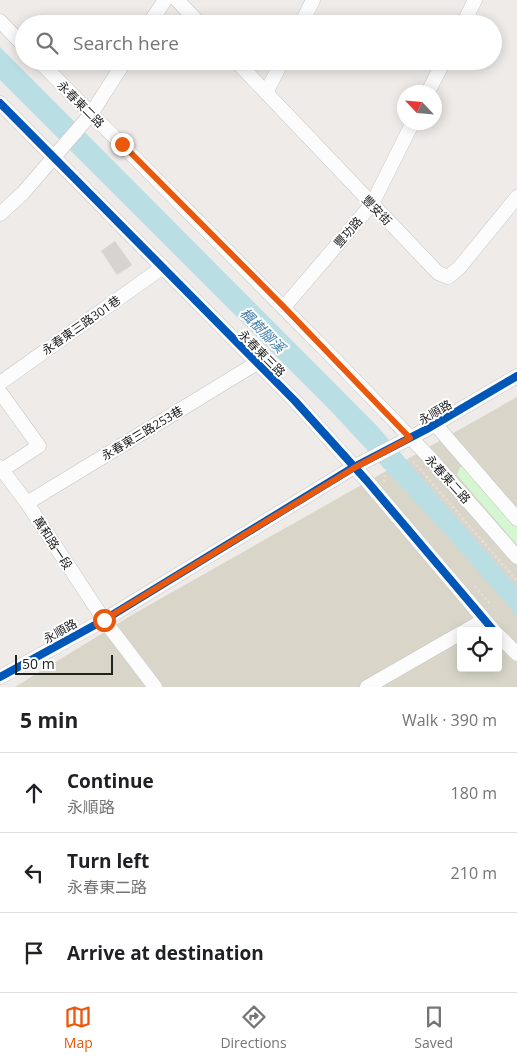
<!DOCTYPE html>
<meta charset="utf-8">
<style>
body{margin:0;font-family:"Open Sans","Noto Sans TC",sans-serif;background:#f6f6f6;color:#202124}
.controls{position:absolute;right:15px;bottom:15px;display:grid;overflow:hidden;border-radius:5px;box-shadow:0 2px 12px #0003}
.controls button{width:45px;height:45px;display:grid;place-items:center;padding:0;border:0;border-bottom:1px solid #e0e0e0;background:#fff;color:#202124;font:25px sans-serif}
.compass{position:absolute;left:397px;top:85px;width:45px;height:45px;border-radius:50%;background:#fff;box-shadow:0 2px 12px #0003;rotate:296deg}
.scale{position:absolute;left:15px;bottom:12px;width:98px;box-sizing:border-box;padding-left:5px;border:2px solid #202020;border-top:0;font-size:14px;line-height:18px;white-space:nowrap;color:#202020;-webkit-text-stroke:4px #fff;paint-order:stroke}
.stop{position:absolute;width:15px;height:15px;margin:-11px;border:4px solid #ea580c;border-radius:50%;background:#fff}
.stop.end{background:#ea580c;border-color:#fff;box-shadow:0 1px 5px #0008}
.list{margin:0;padding:0;list-style:none}
h2{display:flex;justify-content:space-between;align-items:center;height:65px;margin:0;padding:0 20px;font-size:21px}
h2 small{font-size:16px;font-weight:400;color:#757577}
.list li{display:grid;grid-template-columns:32px 1fr auto;gap:15px;align-items:center;box-sizing:border-box;height:80px;padding:0 20px;border-top:1px solid #e0e0e0}
.list b{display:block;font-size:19px;white-space:nowrap}
.list p{margin:0;font-size:16px;white-space:nowrap;color:#757577}
.list em{font-size:16px;font-style:normal;color:#757577}
.icon{flex:none;width:28px;height:28px;fill:none;stroke:currentColor;stroke-width:2;stroke-linecap:round;stroke-linejoin:round}
.map{position:relative;flex:none;width:517px;height:687px;overflow:hidden}
.search{position:absolute;background:#fff;box-shadow:0 2px 12px #0003;left:15px;right:15px;top:15px;height:55px;display:flex;align-items:center;gap:12px;box-sizing:border-box;padding:0 18px;border-radius:28px;color:#757577;font-size:19px}
.sheet{height:305px;background:#fff}
nav{display:flex;justify-content:space-around;align-items:center;box-sizing:border-box;height:70px;border-top:1px solid #e0e0e0;background:#fff;font-size:14px;color:#757577}
nav a{display:grid;justify-items:center;gap:2px}
nav .on{color:#ea580c}
.map>svg:first-child{display:block}
</style>
<div class="map">
<svg width="517" height="687" viewBox="0 0 517 687">
<rect width="100%" height="100%" fill="#eeebe8"/>
<path fill="#d9d6c9" fill-rule="evenodd" d="M517,397V687H15L137,612ZM461,631H498V668H461Z"/>
<polygon fill="#d4f6d1" points="460,467 465,467 517,524 517,545 457,475"/>
<polygon fill="#b9dee4" points="0,47 377,426 517,587 517,616 447,536 331,411 0,80"/>
<polygon fill="#d7d3d1" points="115,241 132,265 117,275 101,251"/>
<g fill="none" stroke-linecap="round" stroke-linejoin="round">
<defs>
<g id="minor">
<polyline points="177,0 200,24"/>
<polyline points="0,21 24,46"/>
<polyline points="149,24 165,0"/>
<polyline points="301,24 313,0"/>
<polyline points="463,24 475,0"/>
<polyline points="39,61 347,372 432,460 517,557"/>
<polyline points="236,61 438,273 448,277 459,268 517,197"/>
<polyline points="428,92 444,61"/>
<polyline points="266,93 282,61"/>
<polyline points="0,103 295,401 367,481 494,631"/>
<polyline points="0,214 23,193 91,114 125,61"/>
<polyline points="284,307 372,204 413,122"/>
<polyline points="0,383 163,267"/>
<polyline points="0,392 39,446 2,470"/>
<polyline points="435,424 517,519"/>
<polyline points="0,467 27,503 104,620 155,687"/>
<polyline points="27,503 257,363"/>
<polyline points="465,631 484,620"/>
<polyline points="498,635 517,654"/>
<polyline points="0,677 104,620 354,467 427,429 517,376"/>
<polyline points="367,687 461,633"/>
</g>
</defs>
<use href="#minor" stroke="#c7c6c4" stroke-width="15"/>
<g stroke="#ecdad9" stroke-width="2.5" stroke-dasharray="2.5 2.5" stroke-linecap="butt">
<polyline points="413,461 517,581"/>
<polyline points="384,482 385,475"/>
<polyline points="475,586 491,605"/>
</g>
<use href="#minor" stroke="#fcfcfc" stroke-width="14"/>
<defs>
<g id="cycleway">
<polyline points="0,103 295,401 367,481 494,631"/>
<polyline points="0,677 104,620 354,467 427,429 517,376"/>
</g>
</defs>
<use href="#cycleway" stroke="#fff" stroke-width="11"/>
<use href="#cycleway" stroke="#0057b8" stroke-width="8"/>
</g>
<g fill="none" stroke-linecap="round" stroke-linejoin="round">
<polyline stroke="#ea580c" stroke-width="6" points="104,620 354,468 410,438 284,307 122,144"/>
</g>
<g text-anchor="middle" dominant-baseline="central" stroke-width="4" stroke-linejoin="round" paint-order="stroke">
<g font-size="12" fill="#202020" stroke="#fff">
<text transform="translate(81 104) rotate(45)">永春東二路</text>
<text transform="translate(377 210) rotate(46)">豐安街</text>
<text transform="translate(348 232) rotate(-49)">豐功路</text>
<text transform="translate(81 325) rotate(-35)">永春東三路301巷</text>
<text transform="translate(262 353) rotate(45)">永春東三路</text>
<text transform="translate(435 412) rotate(-30)">永順路</text>
<text transform="translate(142 433) rotate(-31)">永春東三路253巷</text>
<text transform="translate(448 479) rotate(48)">永春東二路</text>
<text transform="translate(53 543) rotate(57)">萬和路一段</text>
<text transform="translate(60 631) rotate(-29)">永順路</text>
</g>
<g font-size="14" font-style="italic" fill="#3d7ba8" stroke="#fff">
<text transform="translate(263 330) rotate(45)">楓樹腳溪</text>
</g>
</g>
</svg>
<div class="controls">
<button><svg class="icon" aria-label="locate" viewBox="0 0 24 24"><circle cx="12" cy="12" r="6"/><path d="M12 2v4M12 18v4M2 12h4M18 12h4"/></svg></button>
</div>
<svg class="compass" viewBox="-18 -18 36 36"><path d="M0-13l5 13h-10z" fill="#e53935"/><path d="M0 13l5-13h-10z" fill="#757577"/></svg>
<div class="scale">50 m</div>
<div class="stop" style="left:104px;top:620px"></div>
<div class="stop end" style="left:122px;top:144px"></div>
<div class="search"><svg class="icon" aria-label="search" viewBox="0 0 24 24"><circle cx="10" cy="10" r="6"/><path d="M15 15l6 6"/></svg>Search here</div>
</div>
<section class="sheet">
<h2>5 min<small>Walk · 390 m</small></h2>
<ul class="list">
<li><svg class="icon" aria-label="ahead" viewBox="0 0 24 24"><path d="M12 20V5M6 11l6-6 6 6"/></svg><div><b>Continue</b><p>永順路</p></div><em>180 m</em></li>
<li><svg class="icon" aria-label="left" viewBox="0 0 24 24"><path d="M17 20v-9H6M10 6l-5 5 5 5"/></svg><div><b>Turn left</b><p>永春東二路</p></div><em>210 m</em></li>
<li><svg class="icon" aria-label="arrive" viewBox="0 0 24 24"><path d="M6 21V4h12l-3 4 3 4H6"/></svg><div><b>Arrive at destination</b></div></li>
</ul>
</section>
<nav>
<a class="on"><svg class="icon" aria-label="map" viewBox="0 0 24 24"><path d="M3 6l6-2 6 2 6-2v14l-6 2-6-2-6 2zM9 4v14M15 6v14"/></svg>Map</a>
<a><svg class="icon" aria-label="directions" viewBox="0 0 24 24"><path d="M12 3l9 9-9 9-9-9zM9 14v-3h6M13 9l2 2-2 2"/></svg>Directions</a>
<a><svg class="icon" aria-label="saved" viewBox="0 0 24 24"><path d="M7 4h10v16l-5-4-5 4z"/></svg>Saved</a>
</nav>
